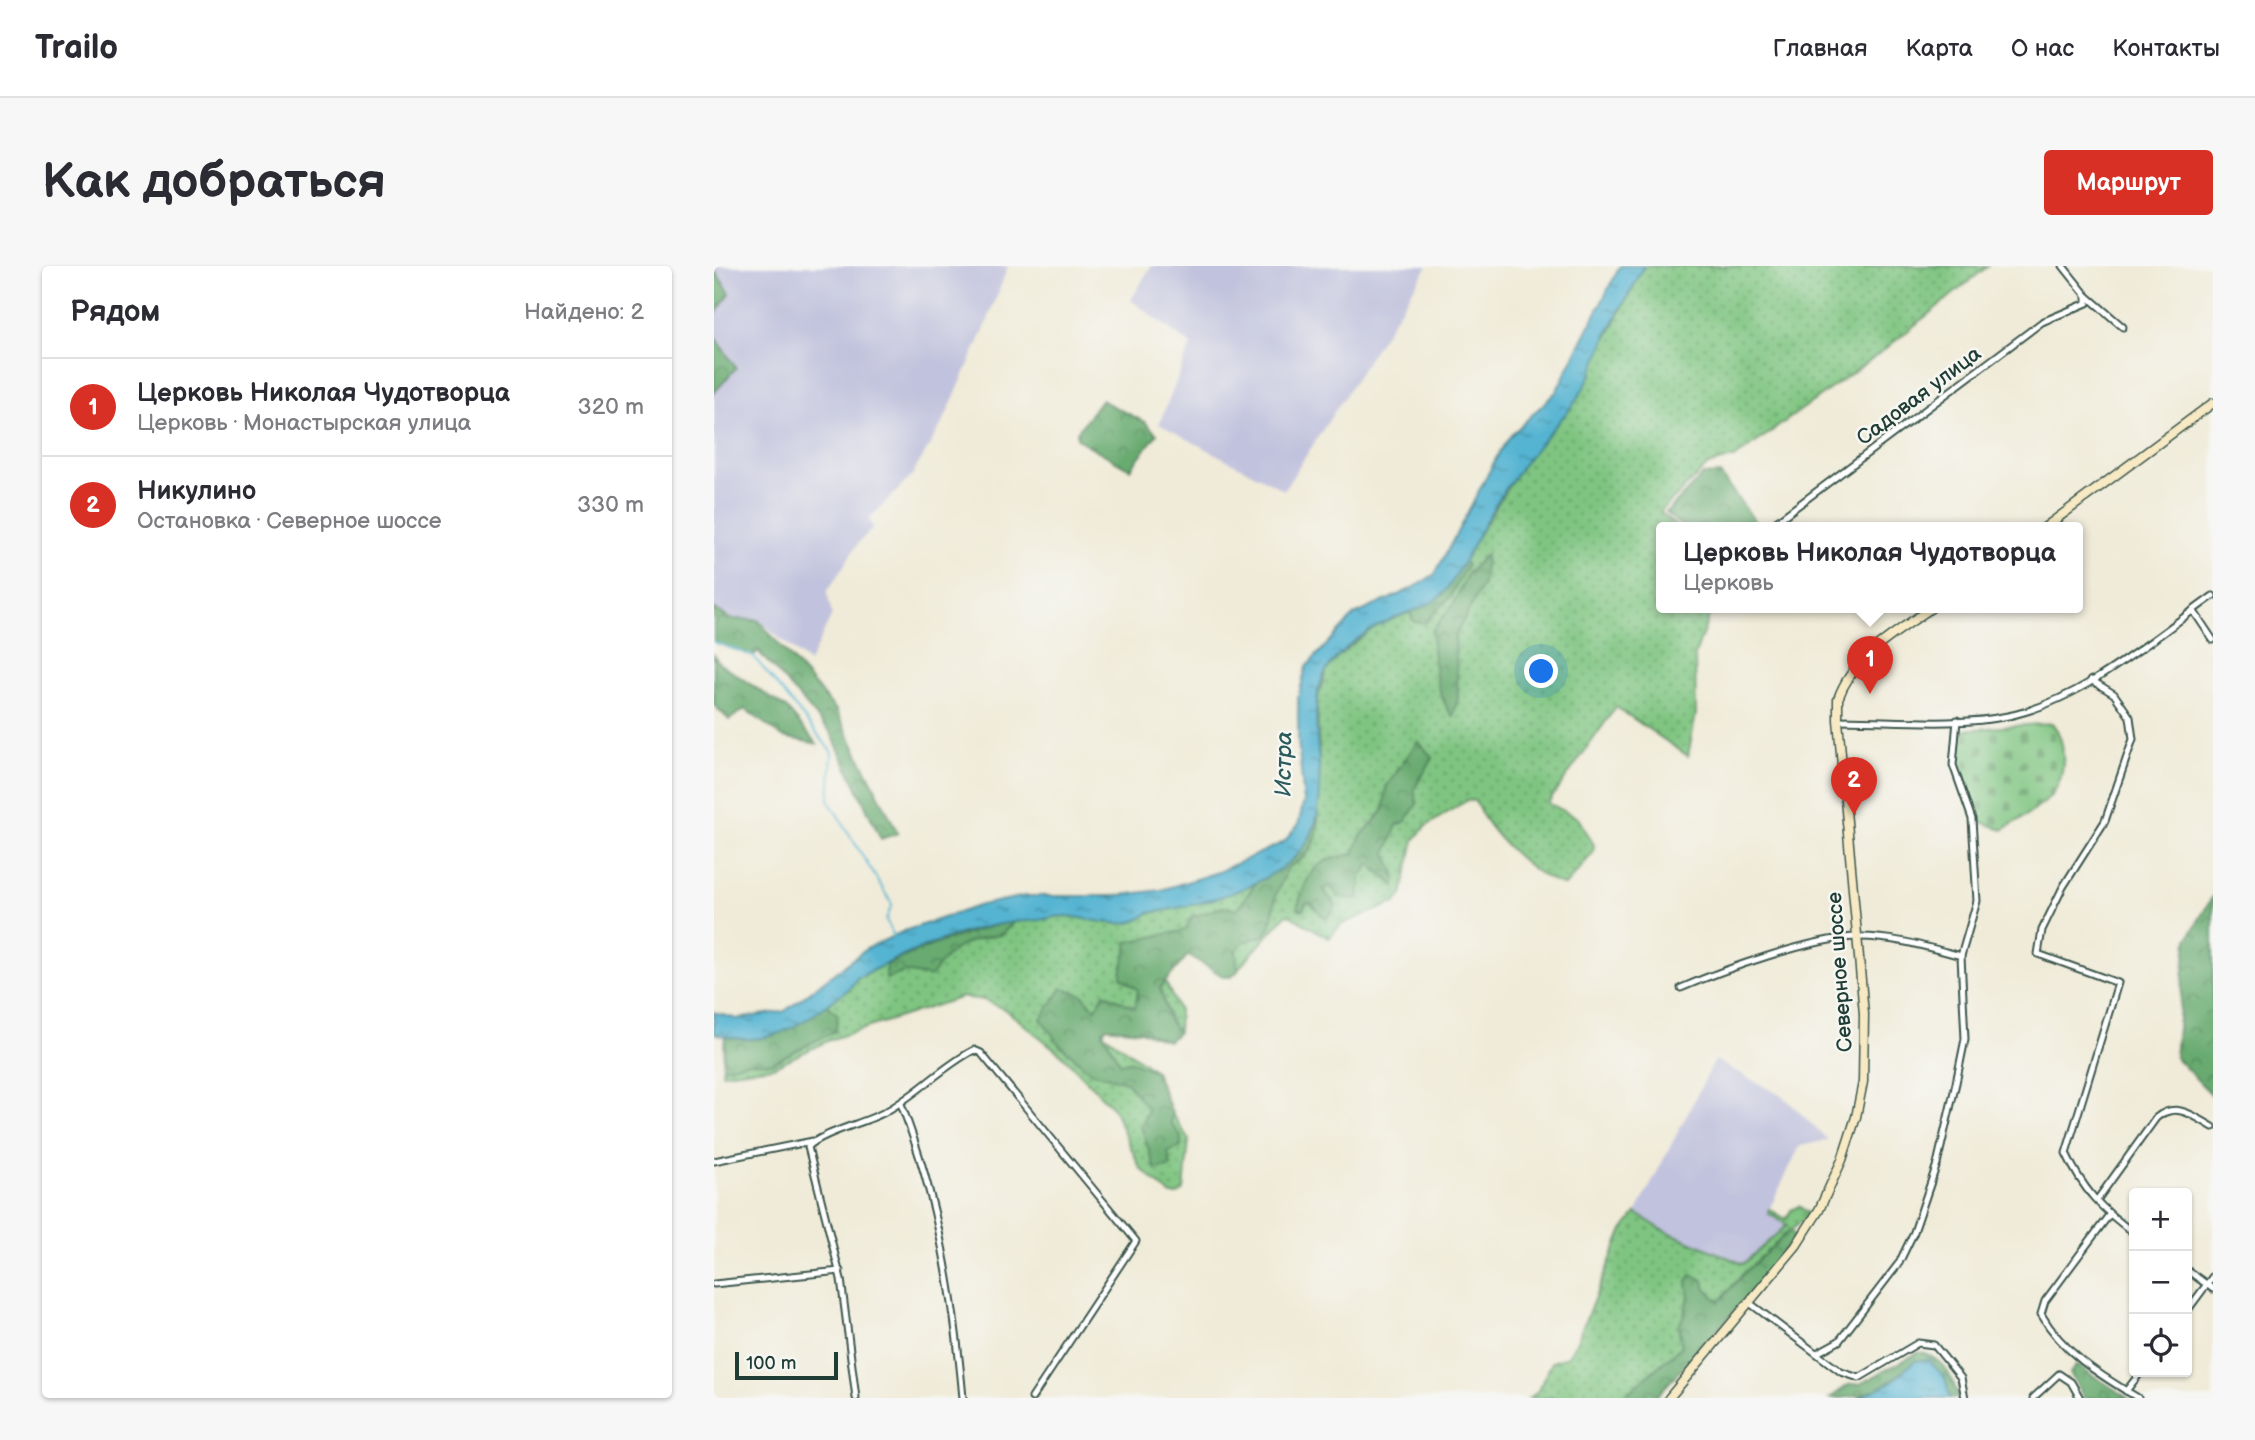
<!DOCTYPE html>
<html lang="ru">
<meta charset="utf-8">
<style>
body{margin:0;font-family:"Balsamiq Sans",sans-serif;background:#f7f7f7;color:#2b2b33}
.controls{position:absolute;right:21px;bottom:21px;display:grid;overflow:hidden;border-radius:7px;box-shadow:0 2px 5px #0004}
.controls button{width:63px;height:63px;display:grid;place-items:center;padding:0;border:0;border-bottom:2px solid #e1e1e2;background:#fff;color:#2b2b33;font:35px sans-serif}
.scale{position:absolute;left:21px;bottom:18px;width:103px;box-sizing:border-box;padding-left:7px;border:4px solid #1f3d34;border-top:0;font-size:19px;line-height:24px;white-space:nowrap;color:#1f3d34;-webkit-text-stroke:5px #f6f6f2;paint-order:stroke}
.you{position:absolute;left:828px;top:406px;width:24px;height:24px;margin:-18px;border:5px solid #fff;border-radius:50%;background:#1a73e8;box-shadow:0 0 0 10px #1a73e833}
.badge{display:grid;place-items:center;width:46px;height:46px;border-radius:50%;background:#d93025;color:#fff;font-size:23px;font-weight:700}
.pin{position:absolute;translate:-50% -58px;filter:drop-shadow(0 2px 4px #0008)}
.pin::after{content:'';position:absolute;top:37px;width:24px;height:21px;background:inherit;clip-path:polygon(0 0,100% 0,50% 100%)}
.popup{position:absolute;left:942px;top:256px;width:427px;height:91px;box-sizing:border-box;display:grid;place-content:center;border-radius:7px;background:#fff;filter:drop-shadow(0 2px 5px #0005);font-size:23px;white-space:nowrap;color:#7c7c81}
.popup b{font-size:26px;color:#2b2b33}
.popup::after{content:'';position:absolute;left:50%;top:100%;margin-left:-14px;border:14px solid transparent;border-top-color:#fff}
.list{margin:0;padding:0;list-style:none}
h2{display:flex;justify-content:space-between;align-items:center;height:91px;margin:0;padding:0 28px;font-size:30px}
h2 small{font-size:23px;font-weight:400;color:#7c7c81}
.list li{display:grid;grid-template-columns:46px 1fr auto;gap:21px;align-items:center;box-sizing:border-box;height:98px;padding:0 28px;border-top:2px solid #e1e1e2}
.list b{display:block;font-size:26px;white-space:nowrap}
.list p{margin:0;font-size:23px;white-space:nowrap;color:#7c7c81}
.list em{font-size:23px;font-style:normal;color:#7c7c81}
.icon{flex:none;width:38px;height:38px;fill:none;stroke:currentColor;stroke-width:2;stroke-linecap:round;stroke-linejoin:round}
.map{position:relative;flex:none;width:1499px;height:1132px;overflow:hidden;border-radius:7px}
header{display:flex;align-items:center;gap:42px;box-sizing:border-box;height:98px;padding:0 35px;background:#fff;border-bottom:2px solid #e1e1e2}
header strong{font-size:33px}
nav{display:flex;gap:38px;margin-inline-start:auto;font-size:24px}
.intro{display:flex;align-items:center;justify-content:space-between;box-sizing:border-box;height:168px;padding:0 42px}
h1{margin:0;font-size:49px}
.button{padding:18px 32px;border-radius:7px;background:#d93025;color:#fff;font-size:24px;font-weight:700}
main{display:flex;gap:42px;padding:0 42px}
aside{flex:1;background:#fff;border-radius:7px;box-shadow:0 2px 5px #0004}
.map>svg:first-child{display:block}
</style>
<header>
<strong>Trailo</strong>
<nav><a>Главная</a><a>Карта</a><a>О нас</a><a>Контакты</a></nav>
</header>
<div class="intro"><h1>Как добраться</h1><a class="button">Маршрут</a></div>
<main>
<aside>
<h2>Рядом<small>Найдено: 2</small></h2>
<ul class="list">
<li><span class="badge">1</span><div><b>Церковь Николая Чудотворца</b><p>Церковь · Монастырская улица</p></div><em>320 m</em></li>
<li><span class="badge">2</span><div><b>Никулино</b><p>Остановка · Северное шоссе</p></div><em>330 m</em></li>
</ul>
</aside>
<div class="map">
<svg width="1499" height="1132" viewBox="0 0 1499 1132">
<defs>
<pattern id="grass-dots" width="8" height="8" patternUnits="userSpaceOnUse" patternTransform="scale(1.75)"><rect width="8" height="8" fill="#7fc581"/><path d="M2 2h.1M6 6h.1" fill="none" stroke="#67a16a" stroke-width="1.8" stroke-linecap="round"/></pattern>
<pattern id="forest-crowns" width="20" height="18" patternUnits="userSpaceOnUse" patternTransform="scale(1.75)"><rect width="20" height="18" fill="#67aa6f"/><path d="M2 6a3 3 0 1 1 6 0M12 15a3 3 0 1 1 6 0" fill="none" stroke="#548c5c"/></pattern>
<pattern id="cemetery-stones" width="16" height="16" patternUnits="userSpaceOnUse" patternTransform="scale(1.75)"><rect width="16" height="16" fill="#7fc581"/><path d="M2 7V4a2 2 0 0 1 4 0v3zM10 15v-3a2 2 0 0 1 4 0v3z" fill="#67a16a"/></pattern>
<pattern id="water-ripples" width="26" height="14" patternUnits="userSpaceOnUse" patternTransform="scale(1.75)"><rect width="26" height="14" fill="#54b4d2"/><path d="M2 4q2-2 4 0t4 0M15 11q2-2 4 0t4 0" fill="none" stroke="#4594ab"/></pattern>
</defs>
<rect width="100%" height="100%" fill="#f6f6f2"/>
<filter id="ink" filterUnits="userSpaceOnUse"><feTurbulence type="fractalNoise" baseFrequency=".0143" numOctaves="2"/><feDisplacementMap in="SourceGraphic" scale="14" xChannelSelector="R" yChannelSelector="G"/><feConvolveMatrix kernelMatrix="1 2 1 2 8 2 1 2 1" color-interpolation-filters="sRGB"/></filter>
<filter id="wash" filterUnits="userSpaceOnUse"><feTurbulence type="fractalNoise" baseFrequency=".00686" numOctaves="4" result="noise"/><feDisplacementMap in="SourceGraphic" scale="28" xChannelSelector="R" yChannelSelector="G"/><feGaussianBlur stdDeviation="1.57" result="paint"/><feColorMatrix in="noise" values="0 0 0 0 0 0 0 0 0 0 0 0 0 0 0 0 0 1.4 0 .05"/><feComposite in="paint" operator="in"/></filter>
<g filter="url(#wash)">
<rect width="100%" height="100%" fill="#f0ebd8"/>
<g fill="#c1c2dd">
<polygon points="0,0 294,0 271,62 229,156 197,211 155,253 159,262 145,276 113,326 118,349 95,397 44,354 16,353 0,342"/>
<polygon points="437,0 714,0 570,224 445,158 477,79 417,34"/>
<polygon points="1001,794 1070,831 1114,874 1086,880 1054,946 1073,959 1029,998 947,963 922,947"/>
</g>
<g fill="url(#grass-dots)" stroke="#4f815a" stroke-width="2">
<path d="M930,0H1274L1170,84L1022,191L994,199L946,246L964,262H948V342H998L981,389L982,448L974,490L902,441L834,537L864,552L880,579L879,587L851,620C818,610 774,566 761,535L753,534L711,561L700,574L688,629L681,637L628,658L615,672L573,648L517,711L509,710L474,689L451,715L465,745L464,766L454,775L427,765L391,761L389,767L441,805L458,847L475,874L470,924L464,929H457L426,902L399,842L348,789L292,744L270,734L248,731L118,773L59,801L8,807L11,771L34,776L113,739L136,722L143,712L167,700L302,654C319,657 335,649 352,650C377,651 414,668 434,647L494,635L544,614L567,602L601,562L606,526L603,435L612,405L624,390L662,360L707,342L742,306L808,198L861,134Z"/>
<polygon points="1085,940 1095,948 1029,1008 1005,1036 991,1021 973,1015 975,1031 965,1066 968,1080 908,1132 815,1132 823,1126 838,1096 854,1090 862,1077 908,966 922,947 947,963 1029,998 1073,959 1054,947 1055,943 1072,953 1077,944"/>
</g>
<g fill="url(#forest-crowns)" stroke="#437452" stroke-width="2">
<polygon points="0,4 16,27 0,50"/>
<polygon points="0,70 22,102 0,127"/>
<polygon points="387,134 431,156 443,168 416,203 363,173 363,166"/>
<polygon points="1006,208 1046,262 970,262 952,247 989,209"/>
<path d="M772,288L769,318L741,370L744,432L739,451C720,425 720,397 718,365L740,337L753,308Z"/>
<polygon points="749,295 753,299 736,331 711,357 700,356 695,345 707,342"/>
<polygon points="0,342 16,353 44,354 122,444 184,567 167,573 117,467 44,385 39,390 0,376"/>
<polygon points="0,389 5,397 72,442 103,478 69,471 31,443 15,454 0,439"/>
<path d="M704,475L719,492L700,523L703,538L691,556L683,559L672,588L681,607V620L656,598L647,611L644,633L625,631L616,620L609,623L622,640L612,653L597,637H592L589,644L583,642C596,604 598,594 640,588L646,571L670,544L672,521Z"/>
<path d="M603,547C608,571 597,591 574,601L562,628L557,659L551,669L529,676L522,685L524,705L517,711L509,710L474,689L446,722L455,754L464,766L454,775L427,765L392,761L389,767L406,797L416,795L441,805L458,847L457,857L467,871V881L454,886L457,901L441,903L427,860L434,844L413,816L377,806L345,778L327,753L348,722L369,729L381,743L390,727L421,742L424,724L407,711C407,698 415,689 413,676L472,664L477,651L509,641L523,643L544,614L582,591L601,562Z"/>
<polygon points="1499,630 1499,830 1461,791 1473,674"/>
<path d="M302,654L287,669C252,673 237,681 216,711L191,706L172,713L173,699C215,678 256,665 302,654Z"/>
<path d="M113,739L124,749L121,765L58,797L34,796L9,802L11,771C56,780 76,763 113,739Z"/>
<polygon points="1075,965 1082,969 1032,1032 941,1132 908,1132 968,1080 965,1059 972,1046 975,1031 973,1015 977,1009 990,1014 991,1021 1005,1036 1029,1008"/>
<path d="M1205,1086C1230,1092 1237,1109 1245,1132H1236L1201,1095C1170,1122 1157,1132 1116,1132L1136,1118H1146Z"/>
<polygon points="1363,1099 1414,1132 1370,1132 1356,1107"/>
</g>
<path fill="url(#cemetery-stones)" stroke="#4f815a" stroke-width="2" d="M1338,457C1354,476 1353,515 1334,533C1322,545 1304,554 1289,564L1262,554L1245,500L1248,464Z"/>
<g fill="url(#water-ripples)" stroke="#3a7883" stroke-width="2">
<path d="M906,0H930C920,22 905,43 895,65C884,91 874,122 854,145C831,171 809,197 789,227C768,257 754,293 733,323C720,341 696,344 678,353C654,363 626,383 612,405C583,452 633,545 580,592C544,624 480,641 434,647C413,668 376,651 351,650C339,650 327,655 314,655C254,658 197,685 143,712L136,722C92,754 57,787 0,767V746L23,753L71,745L152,683L190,665L267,639L311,630H400L447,624L504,606L570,576L584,559L590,535L584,475V432L592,401L640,349L699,322L721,308L786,185L797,169L842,126Z"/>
<polygon points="1215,1094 1231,1112 1236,1132 1145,1132 1176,1117 1201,1095"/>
</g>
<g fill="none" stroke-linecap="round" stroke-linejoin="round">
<polyline stroke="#54b4d2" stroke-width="2" points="0,376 39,390 118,486 115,535 178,638 172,654 180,670"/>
</g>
</g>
<g filter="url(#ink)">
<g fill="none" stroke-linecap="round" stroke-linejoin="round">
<defs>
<g id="minor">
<polyline points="1349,0 1373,30 1409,61"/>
<polyline points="1054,262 1328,56 1373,37 1373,30"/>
<polyline points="1479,344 1499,374"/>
<path d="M1377,414L1400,428L1416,451L1419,473L1391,555L1349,621L1328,664L1324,688L1404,717L1352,887C1369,924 1387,943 1420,967"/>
<path d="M1124,454C1177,454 1242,461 1294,450C1368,435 1438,373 1499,330"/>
<path d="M967,722C1008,704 1098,672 1142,671C1177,670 1213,681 1247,690"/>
<path d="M187,838C224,933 240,1031 249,1132"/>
<polyline points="0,895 99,875"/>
<path d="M1383,934L1442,852C1462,835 1480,850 1499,861"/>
<path d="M1395,949L1331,1035L1327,1048C1349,1087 1386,1109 1424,1132"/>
<polyline points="1473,1004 1499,1023"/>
<polyline points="0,1018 126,1005"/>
<polyline points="1037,1038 1127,1106 1145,1112 1204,1077 1220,1079 1247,1112 1251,1132"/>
<polyline points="1473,1045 1499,1010"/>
<polyline points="1103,1087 1125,1075 1185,997 1200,966 1223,898 1242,817 1251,773 1247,690 1263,635 1258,553 1239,499 1243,454"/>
<polyline points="1412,1125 1427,1106"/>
<path d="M142,1132L127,1013L94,881C107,867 150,857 169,847C202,830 227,801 260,784L267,787L422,975L318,1132"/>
<polyline points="1319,1132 1345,1108 1357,1116 1366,1132"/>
</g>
<g id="secondary">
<polyline points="1330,262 1499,137"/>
<path d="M955,1132L1082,980L1105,944L1128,894L1142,851L1149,816L1150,748L1124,454V433C1139,390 1182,367 1217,342"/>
</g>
</defs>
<use href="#minor" stroke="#3e574d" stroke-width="9"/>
<use href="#secondary" stroke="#3e574d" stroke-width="11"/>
<use href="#minor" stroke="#fff" stroke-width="5"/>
<use href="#secondary" stroke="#f6e9c3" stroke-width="8"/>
</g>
</g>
<g text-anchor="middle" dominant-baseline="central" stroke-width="5" stroke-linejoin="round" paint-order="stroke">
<g font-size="21" fill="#1f3d34" stroke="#f6f6f2">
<text transform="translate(1205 130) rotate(-37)">Садовая улица</text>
<text transform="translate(1126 706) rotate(-94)">Северное шоссе</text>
</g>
<g font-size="23" font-style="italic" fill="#2c5b5c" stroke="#f6f6f2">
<text transform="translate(570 498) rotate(-89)">Истра</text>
</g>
</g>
</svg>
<div class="controls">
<button>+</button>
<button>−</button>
<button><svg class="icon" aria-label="locate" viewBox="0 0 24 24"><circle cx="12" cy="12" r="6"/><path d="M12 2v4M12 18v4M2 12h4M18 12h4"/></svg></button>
</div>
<div class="scale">100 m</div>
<div class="you"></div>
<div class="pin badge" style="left:1156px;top:428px">1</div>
<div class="popup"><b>Церковь Николая Чудотворца</b>Церковь</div>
<div class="pin badge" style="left:1140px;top:549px">2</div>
</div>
</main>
